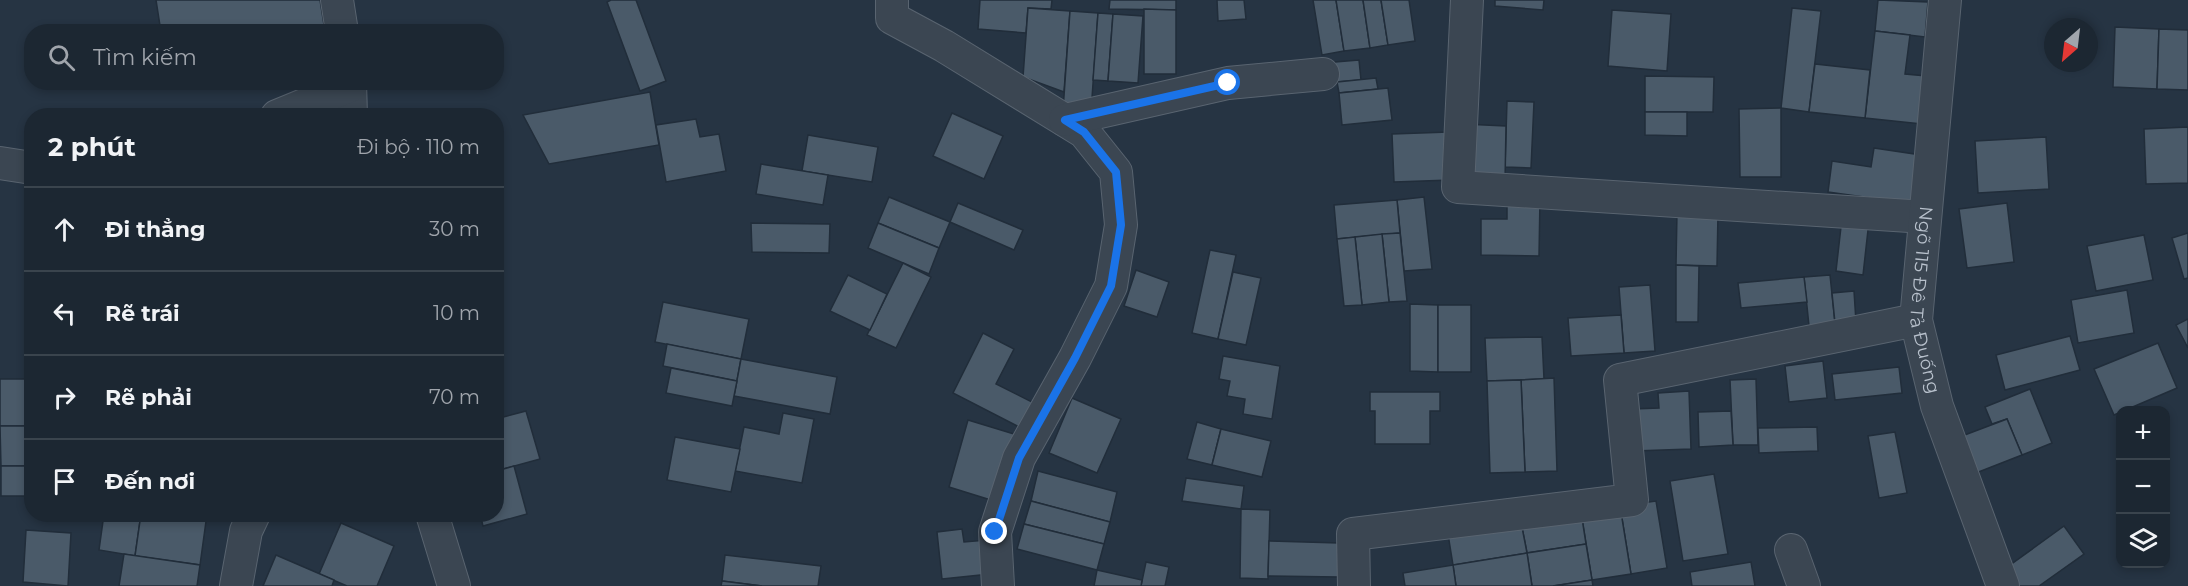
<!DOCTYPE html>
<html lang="vi">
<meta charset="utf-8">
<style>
body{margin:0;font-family:Montserrat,sans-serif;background:#29333e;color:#f1f3f6}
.controls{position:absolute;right:18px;bottom:18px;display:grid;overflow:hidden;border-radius:12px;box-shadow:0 3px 9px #0003}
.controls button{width:54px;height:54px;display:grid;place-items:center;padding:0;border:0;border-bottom:2px solid #3a444d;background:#1c2732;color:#f1f3f6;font:30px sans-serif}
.compass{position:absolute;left:2044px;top:18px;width:54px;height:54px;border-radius:50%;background:#1c2732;box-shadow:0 3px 9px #0003;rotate:208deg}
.stop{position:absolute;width:18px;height:18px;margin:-14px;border:4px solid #1a73e8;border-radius:50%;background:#fff}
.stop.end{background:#1a73e8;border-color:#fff;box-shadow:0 2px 6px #0008}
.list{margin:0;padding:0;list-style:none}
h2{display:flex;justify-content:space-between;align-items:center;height:78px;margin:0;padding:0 24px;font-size:26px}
h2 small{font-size:20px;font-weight:400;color:#a0a5ac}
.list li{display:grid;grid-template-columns:39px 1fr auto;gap:18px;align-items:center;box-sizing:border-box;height:84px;padding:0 24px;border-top:2px solid #3a444d}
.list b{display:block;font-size:22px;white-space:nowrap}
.list em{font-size:20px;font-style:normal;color:#a0a5ac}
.icon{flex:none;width:33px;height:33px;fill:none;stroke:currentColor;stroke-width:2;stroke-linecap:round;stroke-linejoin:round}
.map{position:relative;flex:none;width:2188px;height:586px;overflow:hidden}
.search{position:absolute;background:#1c2732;box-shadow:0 3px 9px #0003;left:24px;top:24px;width:480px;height:66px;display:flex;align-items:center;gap:15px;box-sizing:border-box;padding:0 21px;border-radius:24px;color:#a0a5ac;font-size:22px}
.panel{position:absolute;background:#1c2732;box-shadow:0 3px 9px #0003;left:24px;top:108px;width:480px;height:414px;border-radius:24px}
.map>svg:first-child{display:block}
</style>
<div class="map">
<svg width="2188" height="586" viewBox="0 0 2188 586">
<rect width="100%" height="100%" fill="#263443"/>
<g fill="#4a5a69" stroke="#212d3a" stroke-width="1.5">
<polygon points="156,0 320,0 324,25 286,32 161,32"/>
<polygon points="611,0 636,0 666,81 640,91 607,2"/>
<polygon points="980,0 1052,0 1051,9 1028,8 1026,33 978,29"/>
<polygon points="1110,0 1176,0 1176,10 1109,9"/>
<polygon points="1217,0 1244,0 1246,19 1218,21"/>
<polygon points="1313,0 1336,0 1344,51 1322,55"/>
<polygon points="1336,0 1363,0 1370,48 1344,51"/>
<polygon points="1363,0 1381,0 1388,45 1370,48"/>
<polygon points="1381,0 1409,0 1415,41 1388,45"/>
<polygon points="1495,0 1544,0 1543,10 1495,6"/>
<polygon points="1878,0 1928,2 1925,37 1875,31"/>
<polygon points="1028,8 1070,11 1064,92 1023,77"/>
<polygon points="1792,8 1821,11 1809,112 1781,108"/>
<polygon points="1144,9 1176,10 1176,74 1144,74"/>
<polygon points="1612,10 1671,14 1667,71 1608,66"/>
<polygon points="1070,11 1098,13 1091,112 1063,110"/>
<polygon points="1098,13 1113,14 1108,81 1093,80"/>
<polygon points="1113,14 1143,16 1138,83 1108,81"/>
<polygon points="2115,27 2159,29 2157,89 2113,87"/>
<polygon points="2159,29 2188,30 2188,90 2157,89"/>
<polygon points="1875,31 1910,35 1905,74 1927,76 1922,124 1865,118"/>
<polygon points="1359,60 1361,80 1337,82 1335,62"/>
<polygon points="1815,64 1870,70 1865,118 1809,112"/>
<polygon points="1645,76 1714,77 1713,112 1645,112"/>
<polygon points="1376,78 1378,89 1339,93 1337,82"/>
<polygon points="1388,88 1392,120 1342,125 1339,93"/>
<polygon points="650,92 659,145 549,164 523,115"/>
<polygon points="1507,101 1534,102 1531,168 1505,167"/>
<polygon points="1781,108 1781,177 1740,177 1739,109"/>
<polygon points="1645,112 1687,112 1687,136 1645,135"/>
<polygon points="952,113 1003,136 984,179 933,156"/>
<polygon points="696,119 700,137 719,134 726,171 666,182 656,125"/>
<polygon points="1463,124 1506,126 1505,182 1462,181"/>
<polygon points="2188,127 2188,183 2146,184 2144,129"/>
<polygon points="1449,132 1451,180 1394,182 1392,134"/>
<polygon points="808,135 878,147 872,182 802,171"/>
<polygon points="2046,137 2049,189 1978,193 1975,141"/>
<polygon points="1874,148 1921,155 1914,204 1828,192 1832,161 1871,167"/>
<polygon points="761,164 828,175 823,205 756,194"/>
<polygon points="889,197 950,222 939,248 878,223"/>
<polygon points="1424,197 1432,269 1404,271 1397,200"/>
<polygon points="1507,198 1540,198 1539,256 1481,255 1481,219 1507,219"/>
<polygon points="1397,200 1400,233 1337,239 1334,205"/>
<polygon points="958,203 1023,230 1014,250 950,222"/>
<polygon points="2007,203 2014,262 1967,268 1959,209"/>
<polygon points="1677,212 1718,213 1717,266 1676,265"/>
<polygon points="1842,218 1869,221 1863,275 1836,271"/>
<polygon points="751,223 830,224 829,253 752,252"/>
<polygon points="878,223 939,248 929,274 868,248"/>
<polygon points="1400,233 1407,301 1389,302 1382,234"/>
<polygon points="2188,233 2188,278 2184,279 2172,238"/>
<polygon points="1382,234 1389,302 1362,305 1355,237"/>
<polygon points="2144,235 2153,280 2096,291 2087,246"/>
<polygon points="1355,237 1362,305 1344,306 1337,239"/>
<polygon points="1210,250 1236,255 1218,339 1192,333"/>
<polygon points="903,263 931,277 896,348 867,335"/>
<polygon points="1676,265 1699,266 1698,322 1676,322"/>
<polygon points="1136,270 1169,282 1157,317 1124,306"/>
<polygon points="1233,272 1261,278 1246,345 1218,339"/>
<polygon points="848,275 887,294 870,330 830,311"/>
<polygon points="1830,275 1835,323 1809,326 1804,277"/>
<polygon points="1804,277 1807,302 1741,308 1738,283"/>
<polygon points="1650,285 1655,351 1624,353 1619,287"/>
<polygon points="2127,290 2134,333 2078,343 2071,300"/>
<polygon points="1854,291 1856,322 1835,323 1832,293"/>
<polygon points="663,302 749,319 741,359 655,342"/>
<polygon points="1410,304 1438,305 1438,372 1410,371"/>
<rect x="1438" y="305" width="33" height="67"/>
<polygon points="1621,315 1624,353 1571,356 1568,318"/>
<polygon points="2188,319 2188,348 2176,325"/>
<polygon points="983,333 1014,349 996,384 1038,405 1025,430 953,393"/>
<polygon points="2070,336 2080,370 2005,390 1996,355"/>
<polygon points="1542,337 1544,379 1487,381 1485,338"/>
<polygon points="2158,343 2177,388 2114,415 2094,369"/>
<polygon points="667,344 741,359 737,381 663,366"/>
<polygon points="1223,356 1280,366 1272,419 1243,414 1245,399 1227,396 1230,381 1219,379"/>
<polygon points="741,359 837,377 830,414 734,396"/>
<polygon points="1823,361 1827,398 1789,402 1785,366"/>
<polygon points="1899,367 1902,393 1835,400 1832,374"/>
<polygon points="671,368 737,381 732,406 666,393"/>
<polygon points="1554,378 1557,471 1525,472 1521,380"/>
<rect x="0" y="379" width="32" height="47"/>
<polygon points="1756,379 1758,445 1733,445 1730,380"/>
<polygon points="1521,380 1525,472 1490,473 1487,381"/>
<polygon points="2030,389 2052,443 2022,455 2007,419 1992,424 1985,407"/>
<polygon points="1689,391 1691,449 1634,451 1632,409 1659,408 1658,393"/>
<polygon points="1370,392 1440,392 1440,411 1430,411 1430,444 1375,444 1375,411 1370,411"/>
<polygon points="1072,398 1121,419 1097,473 1049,453"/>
<polygon points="526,411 540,459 496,471 496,419"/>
<polygon points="1731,411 1733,445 1699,447 1698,412"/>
<polygon points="783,413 814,419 802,483 735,471 744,427 779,434"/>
<polygon points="2007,419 2022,455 1976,473 1962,436"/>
<polygon points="968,420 1014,434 994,501 949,487"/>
<polygon points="1197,422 1221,429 1212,465 1187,459"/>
<polygon points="0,426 32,426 32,466 1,466"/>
<polygon points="1817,427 1818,451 1759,453 1758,428"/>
<polygon points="1221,429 1271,441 1262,477 1212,465"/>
<polygon points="1895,432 1907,493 1879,498 1868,436"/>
<polygon points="675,437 740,449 731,492 667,480"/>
<rect x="1" y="466" width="31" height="30"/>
<polygon points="514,466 527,514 483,526 480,514 496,514 496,471"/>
<polygon points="1038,471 1117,492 1110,522 1031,501"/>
<polygon points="1714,474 1728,554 1683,561 1670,481"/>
<polygon points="1186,478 1244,486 1241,509 1182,501"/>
<polygon points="1031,501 1110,522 1104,544 1024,524"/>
<polygon points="1656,501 1667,568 1631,574 1620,506"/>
<polygon points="1620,506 1631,574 1592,580 1581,512"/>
<polygon points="1241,509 1270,510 1268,579 1240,578"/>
<polygon points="1581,512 1586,544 1527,553 1521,522"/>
<polygon points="104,514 141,514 135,556 99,550"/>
<polygon points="141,514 207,514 200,565 135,556"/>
<polygon points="1521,522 1527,553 1453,565 1448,534"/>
<polygon points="341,523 394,546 377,586 347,586 319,574"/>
<polygon points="1024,524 1104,544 1097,570 1017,549"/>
<polygon points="2064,526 2084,554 2039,586 2019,586 2006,568"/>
<polygon points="962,529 964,542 987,540 990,574 942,579 937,532"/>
<polygon points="26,530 71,533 68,586 23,582"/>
<polygon points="1269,541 1339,543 1339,577 1268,576"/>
<polygon points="1586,544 1592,580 1553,586 1532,586 1527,553"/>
<polygon points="1527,553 1532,586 1456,586 1453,565"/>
<polygon points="124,554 200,565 197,586 119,586"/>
<polygon points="276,555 334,580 332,586 263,586"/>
<polygon points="725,555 821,566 818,586 762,586 722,581"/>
<polygon points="1146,562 1169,567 1165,586 1141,586"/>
<polygon points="1751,562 1755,586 1692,586 1690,572"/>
<polygon points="1453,565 1456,586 1405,586 1403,573"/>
<polygon points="1097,570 1142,580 1141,586 1094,586"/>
<polygon points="1592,580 1593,586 1553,586"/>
<polygon points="722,581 762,586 721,586"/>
</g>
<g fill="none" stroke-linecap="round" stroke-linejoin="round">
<defs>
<g id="street">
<polyline points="337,0 342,32"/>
<polyline points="892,0 892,18 944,46 1084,132 1116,172 1121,225 1111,286 1075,358 1019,458 995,532 998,586"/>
<polyline points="1467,0 1458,187 1925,217"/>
<path id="s1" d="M1945,0L1916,320L1937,406L2003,586"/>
<polyline points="350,82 351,116"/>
<polyline points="277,116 350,86"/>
<polyline points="1065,120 1228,83 1323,74"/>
<polyline points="0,163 32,168"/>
<polyline points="432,514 454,586"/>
<polyline points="1791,550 1804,586"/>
<polyline points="236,586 246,531 254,514"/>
<polyline points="1354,586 1353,534 1632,500 1620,380 1916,320"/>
</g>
</defs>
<use href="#street" stroke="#596470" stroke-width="34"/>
<use href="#street" stroke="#3b4652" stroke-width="32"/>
</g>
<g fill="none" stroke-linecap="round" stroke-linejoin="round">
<polyline stroke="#1a73e8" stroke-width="8" points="995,532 1019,458 1075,358 1111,286 1121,225 1116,172 1084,132 1065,120 1228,83"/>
</g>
<g text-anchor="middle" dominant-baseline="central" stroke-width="4.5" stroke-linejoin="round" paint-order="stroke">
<g font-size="18" fill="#b8c1cc" stroke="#1f2b38">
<text stroke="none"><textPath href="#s1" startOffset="302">Ngõ 115 Đê Tả Đuống</textPath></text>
</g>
</g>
</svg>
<div class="controls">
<button>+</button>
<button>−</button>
<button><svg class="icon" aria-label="layers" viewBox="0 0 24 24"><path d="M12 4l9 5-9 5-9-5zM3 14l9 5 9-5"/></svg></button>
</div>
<svg class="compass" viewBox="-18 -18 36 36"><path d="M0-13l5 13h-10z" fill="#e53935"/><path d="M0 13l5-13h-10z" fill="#a0a5ac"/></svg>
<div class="stop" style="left:1228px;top:83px"></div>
<div class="stop end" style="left:995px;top:532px"></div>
<div class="search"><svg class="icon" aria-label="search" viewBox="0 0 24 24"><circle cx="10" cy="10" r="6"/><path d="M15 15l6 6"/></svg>Tìm kiếm</div>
<section class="panel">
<h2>2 phút<small>Đi bộ · 110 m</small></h2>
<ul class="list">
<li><svg class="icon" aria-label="ahead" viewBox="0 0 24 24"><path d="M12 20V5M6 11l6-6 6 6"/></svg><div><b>Đi thẳng</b></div><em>30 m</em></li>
<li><svg class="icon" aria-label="left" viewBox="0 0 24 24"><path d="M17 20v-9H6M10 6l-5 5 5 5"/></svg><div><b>Rẽ trái</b></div><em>10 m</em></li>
<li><svg class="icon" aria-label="right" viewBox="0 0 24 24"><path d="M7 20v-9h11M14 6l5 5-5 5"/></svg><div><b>Rẽ phải</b></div><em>70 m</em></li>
<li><svg class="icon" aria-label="arrive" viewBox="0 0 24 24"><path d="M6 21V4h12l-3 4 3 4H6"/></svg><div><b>Đến nơi</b></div></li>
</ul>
</section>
</div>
